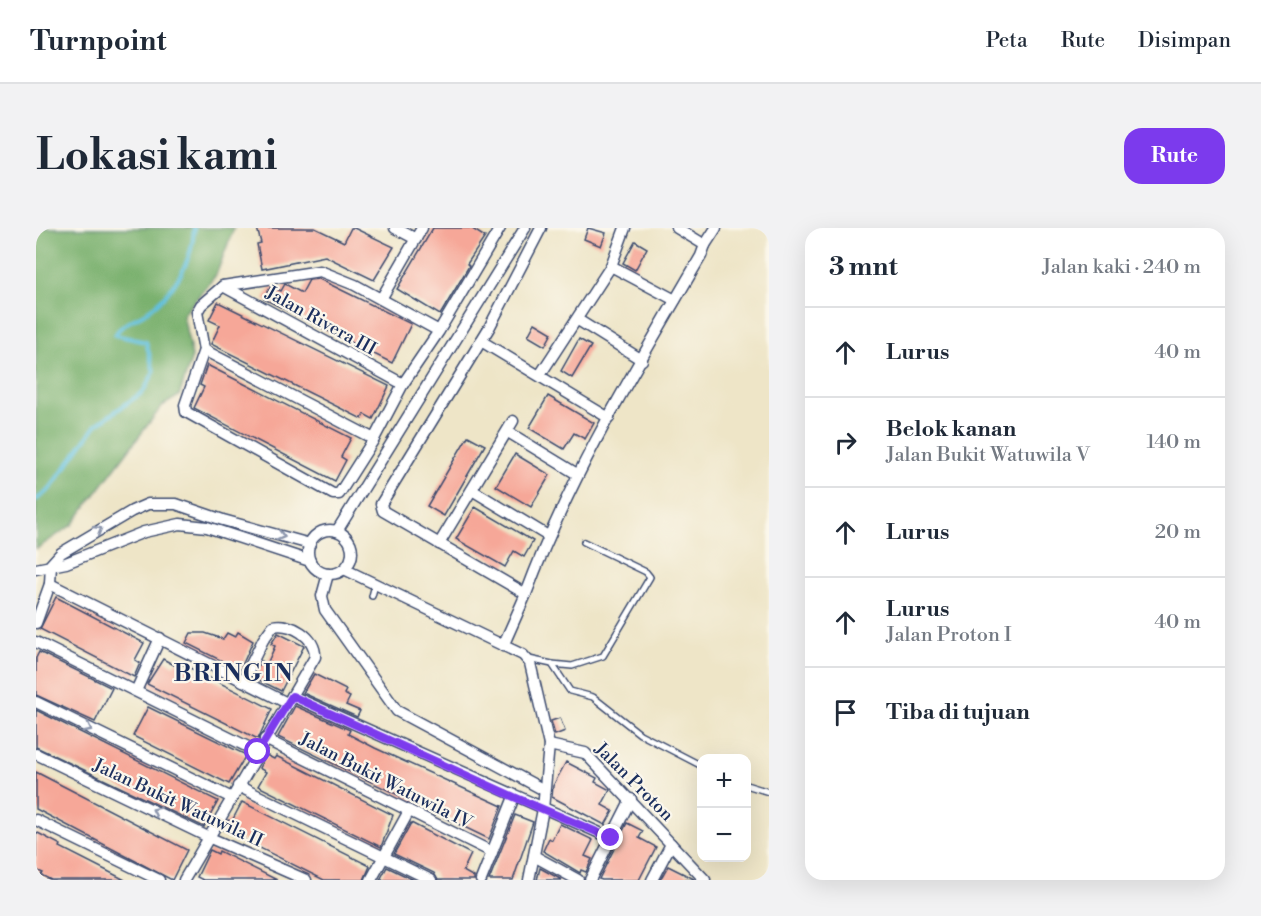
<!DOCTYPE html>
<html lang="id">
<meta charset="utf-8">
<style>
body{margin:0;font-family:"Libre Bodoni",serif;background:#f2f2f3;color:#1f2937}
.controls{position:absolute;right:18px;bottom:18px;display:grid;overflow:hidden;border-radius:12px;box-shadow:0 6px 24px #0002}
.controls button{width:54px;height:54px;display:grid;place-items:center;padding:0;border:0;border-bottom:2px solid #e0e1e3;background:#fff;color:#1f2937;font:30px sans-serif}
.stop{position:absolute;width:18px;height:18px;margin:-14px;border:4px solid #7c3aed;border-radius:50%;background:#fff}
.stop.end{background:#7c3aed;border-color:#fff;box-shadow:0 2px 6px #0008}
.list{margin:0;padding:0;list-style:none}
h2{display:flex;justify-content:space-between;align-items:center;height:78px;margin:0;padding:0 24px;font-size:26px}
h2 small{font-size:20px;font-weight:400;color:#747a83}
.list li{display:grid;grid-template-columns:39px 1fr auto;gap:18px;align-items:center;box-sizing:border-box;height:90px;padding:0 24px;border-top:2px solid #e0e1e3}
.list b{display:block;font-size:22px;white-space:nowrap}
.list p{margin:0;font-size:20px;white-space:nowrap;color:#747a83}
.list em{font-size:20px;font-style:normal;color:#747a83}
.icon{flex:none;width:33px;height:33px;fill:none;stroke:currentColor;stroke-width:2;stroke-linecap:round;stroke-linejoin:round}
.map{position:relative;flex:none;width:733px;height:652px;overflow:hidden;border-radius:18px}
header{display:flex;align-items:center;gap:36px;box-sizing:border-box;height:84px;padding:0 30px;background:#fff;border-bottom:2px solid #e0e1e3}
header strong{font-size:28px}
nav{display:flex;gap:33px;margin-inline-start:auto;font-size:21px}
.intro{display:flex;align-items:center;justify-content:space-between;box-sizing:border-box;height:144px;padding:0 36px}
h1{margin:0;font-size:42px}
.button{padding:15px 27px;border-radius:18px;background:#7c3aed;color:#fff;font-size:21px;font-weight:700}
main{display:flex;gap:36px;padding:0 36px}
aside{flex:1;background:#fff;border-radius:18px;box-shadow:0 6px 24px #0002}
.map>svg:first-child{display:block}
</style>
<header>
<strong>Turnpoint</strong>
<nav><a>Peta</a><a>Rute</a><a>Disimpan</a></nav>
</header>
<div class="intro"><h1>Lokasi kami</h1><a class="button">Rute</a></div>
<main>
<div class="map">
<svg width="733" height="652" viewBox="0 0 733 652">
<rect width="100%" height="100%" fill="#fbf7ec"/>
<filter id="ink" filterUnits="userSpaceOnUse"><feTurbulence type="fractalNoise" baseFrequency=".0167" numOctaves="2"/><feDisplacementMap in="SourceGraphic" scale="12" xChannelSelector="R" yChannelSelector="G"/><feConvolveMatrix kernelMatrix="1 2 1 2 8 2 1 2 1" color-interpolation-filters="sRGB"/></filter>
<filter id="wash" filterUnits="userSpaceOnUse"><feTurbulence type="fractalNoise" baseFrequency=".008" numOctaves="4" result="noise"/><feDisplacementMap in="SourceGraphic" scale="24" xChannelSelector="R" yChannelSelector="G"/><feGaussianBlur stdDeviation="1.35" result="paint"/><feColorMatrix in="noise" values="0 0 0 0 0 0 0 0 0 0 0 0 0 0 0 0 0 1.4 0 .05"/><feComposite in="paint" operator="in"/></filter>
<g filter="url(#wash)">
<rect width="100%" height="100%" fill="#eee5c7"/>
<polygon fill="#7ab16e" stroke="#4a7066" stroke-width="1.5" points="0,0 198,0 180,47 147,87 156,129 143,168 126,178 36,297 0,321"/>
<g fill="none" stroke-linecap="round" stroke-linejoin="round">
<path stroke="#61c1e0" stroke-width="4" d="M0,272L13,262L60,197L107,164L118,144L110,114L79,107C86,94 100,92 112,83C138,64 157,33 158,0"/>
</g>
<g id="blocks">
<g fill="#f6a798">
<polygon points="221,0 279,0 308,14 315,0 318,0 358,19 338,52 289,28 226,41 221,16 225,15"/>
<polygon points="397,0 435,0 449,9 431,36 433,38 404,87 361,61"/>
<polygon points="552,0 570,5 565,18 548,11"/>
<polygon points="599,13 611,20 599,42 587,35"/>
<polygon points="283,51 375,96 356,135 228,71 235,58 245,63 249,56 266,65 273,52"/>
<polygon points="182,74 353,158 337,191 328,186 326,191 175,116 184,97 173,92"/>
<polygon points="499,95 516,105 509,118 492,108"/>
<polygon points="543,111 555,118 536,150 525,143"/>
<polygon points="171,137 315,210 305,229 310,232 299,253 158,180 168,159 164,157"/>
<polygon points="512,168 558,195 549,211 538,205 528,221 493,200"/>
<polygon points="432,208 449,217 408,288 391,278"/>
<polygon points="479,226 514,247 495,279 460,258"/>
<polygon points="439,279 497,313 488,329 478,323 469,339 420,311"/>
<polygon points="20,369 108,415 99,432 104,435 98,449 4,401"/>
<polygon points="202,404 217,413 204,442 150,415 155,405 169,405 187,411 191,405 199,409"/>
<polygon points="242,405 268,418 245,463 217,449 225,433 231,436 239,418 235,416"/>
<polygon points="3,424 76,460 59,494 0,467 0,430"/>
<polygon points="127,431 138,437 140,433 236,481 222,511 111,456"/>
<polygon points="278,446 310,462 308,466 314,469 310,477 324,483 321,489 267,465"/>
<polygon points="259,478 314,502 312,506 339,520 466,578 453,611 242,509"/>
<polygon points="112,479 210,527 193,556 97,508"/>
<polygon points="0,482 182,573 168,599 0,519"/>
<polygon points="524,490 529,503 519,507 515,493"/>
<polygon points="230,527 238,531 240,528 357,587 345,619 222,558 230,544 223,540"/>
<polygon points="530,534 561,550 559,554 574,562 566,577 577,583 569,597 516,569 517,558"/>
<polygon points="0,544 151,622 136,652 0,581"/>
<polygon points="206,574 334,638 328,652 288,652 186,601 192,592 196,593"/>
<polygon points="479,587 497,594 477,652 453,652"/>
<polygon points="375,595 435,626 427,643 438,649 438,652 402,652 398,645 358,626"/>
<polygon points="591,595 607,603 603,610 620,619 603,652 566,652 563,651"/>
<polygon points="524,596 557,612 549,628 556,631 550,644 545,642 544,645 507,623 513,610 516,612"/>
<polygon points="0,604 25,617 24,619 89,652 15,652 5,647 7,645 0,642"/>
<polygon points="174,622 182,626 183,623 241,652 167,652 161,649"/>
<polygon points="632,638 656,650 659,652 624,652"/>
<polygon points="351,639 378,652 344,652"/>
<polygon points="504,640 526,652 501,652"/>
</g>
</g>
</g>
<g filter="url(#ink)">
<use href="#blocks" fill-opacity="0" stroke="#3b4a6e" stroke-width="1.5"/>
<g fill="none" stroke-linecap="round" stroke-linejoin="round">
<defs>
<g id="lane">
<polyline points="336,368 339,357"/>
<polyline points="493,431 516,436 534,463 557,469 604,506 666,538"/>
<polyline points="516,436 536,438 567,428 614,349 610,344 548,314"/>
<polyline points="710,557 733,564"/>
</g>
<g id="street">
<polyline points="359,0 380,11"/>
<path d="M505,0L453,100L345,276L347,283L490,366C534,247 601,138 665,28L669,17L641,0"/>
<polyline points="669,17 680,0"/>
<polyline points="575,38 639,72"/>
<polyline points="187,58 367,156"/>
<polyline points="345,71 386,0"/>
<polyline points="542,92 606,132"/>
<polyline points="403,103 319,57 284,43 187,58 165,77 161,84 168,122 149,177 150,184 297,266 303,266 338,211 367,156 403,103 464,0"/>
<polyline points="445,113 573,190"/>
<polyline points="168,122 338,211"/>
<polyline points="504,147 575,38 589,0"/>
<polyline points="472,204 541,246"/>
<polyline points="436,262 512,308"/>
<circle cx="294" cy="324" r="22"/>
<polyline points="301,303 489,0"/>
<polyline points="403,316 477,193"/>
<polyline points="0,341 30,335 108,304 144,296 171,299 274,333"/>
<polyline points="308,341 487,427 494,435 513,517 507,581 493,652"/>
<polyline points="292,346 286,368 289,382 361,483 508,562"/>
<polyline points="14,356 251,475"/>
<polyline points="0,395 14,356 15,336 25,325 96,283 112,276 140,276 187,292 274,316"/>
<polyline points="0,414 222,524"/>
<polyline points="467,418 490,366"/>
<polyline points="100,463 124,410"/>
<polyline points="256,468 575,610"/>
<polyline points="0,474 196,570"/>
<polyline points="229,511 456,624"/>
<polyline points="513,517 549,525 669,652"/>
<polyline points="0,526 172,609 270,652"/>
<polyline points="202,558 395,652"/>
<polyline points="0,592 123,652"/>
<polyline points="498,628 542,652"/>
<path d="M148,652L279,429C280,409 255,394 237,398L227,412L207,453"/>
<polyline points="335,652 373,583"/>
<polyline points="445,652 478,569"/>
<polyline points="554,652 595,571"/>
<polyline points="616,652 635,616"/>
</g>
</defs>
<use href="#lane" stroke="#3b4a6e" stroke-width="8"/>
<use href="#street" stroke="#3b4a6e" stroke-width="13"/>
<use href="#lane" stroke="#fff" stroke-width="5"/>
<use href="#street" stroke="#fff" stroke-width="10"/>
</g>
<defs><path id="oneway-chevron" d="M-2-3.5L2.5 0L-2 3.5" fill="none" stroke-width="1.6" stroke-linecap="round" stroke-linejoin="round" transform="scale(1.5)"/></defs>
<g stroke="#8d97ae">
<use href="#oneway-chevron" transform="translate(62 302) rotate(-31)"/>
<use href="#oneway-chevron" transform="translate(245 308) rotate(15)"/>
<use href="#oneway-chevron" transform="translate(52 500) rotate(27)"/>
<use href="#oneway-chevron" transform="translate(120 583) rotate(-154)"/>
</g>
</g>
<g fill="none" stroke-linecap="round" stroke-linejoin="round" filter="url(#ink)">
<polyline stroke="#7c3aed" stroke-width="8" points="222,524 256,468 478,569 575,610"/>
</g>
<g text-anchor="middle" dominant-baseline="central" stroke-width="4.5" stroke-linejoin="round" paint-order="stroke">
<g font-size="18" fill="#1b2f5e" stroke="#fbf7ec">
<text transform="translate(285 93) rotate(29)">Jalan Rivera III</text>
<text transform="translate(350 553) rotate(27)">Jalan Bukit Watuwila IV</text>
<text transform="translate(598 554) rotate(45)">Jalan Proton</text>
<text transform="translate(142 575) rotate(25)">Jalan Bukit Watuwila II</text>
</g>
<g font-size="24" font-weight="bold" letter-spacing="1.5" fill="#1b2f5e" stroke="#fbf7ec">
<text x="198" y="446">BRINGIN</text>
</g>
</g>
</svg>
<div class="controls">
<button>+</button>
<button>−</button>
</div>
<div class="stop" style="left:222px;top:524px"></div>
<div class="stop end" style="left:575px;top:610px"></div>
</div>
<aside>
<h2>3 mnt<small>Jalan kaki · 240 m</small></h2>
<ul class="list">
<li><svg class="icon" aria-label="ahead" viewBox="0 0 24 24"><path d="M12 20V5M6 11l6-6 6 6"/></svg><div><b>Lurus</b></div><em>40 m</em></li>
<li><svg class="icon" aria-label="right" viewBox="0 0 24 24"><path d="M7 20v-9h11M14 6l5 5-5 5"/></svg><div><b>Belok kanan</b><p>Jalan Bukit Watuwila V</p></div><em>140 m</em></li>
<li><svg class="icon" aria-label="ahead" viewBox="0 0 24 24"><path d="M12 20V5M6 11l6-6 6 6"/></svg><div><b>Lurus</b></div><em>20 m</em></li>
<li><svg class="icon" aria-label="ahead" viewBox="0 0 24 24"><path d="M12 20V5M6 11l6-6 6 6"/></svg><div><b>Lurus</b><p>Jalan Proton I</p></div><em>40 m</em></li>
<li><svg class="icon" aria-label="arrive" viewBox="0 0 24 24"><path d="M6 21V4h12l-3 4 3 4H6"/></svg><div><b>Tiba di tujuan</b></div></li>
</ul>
</aside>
</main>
